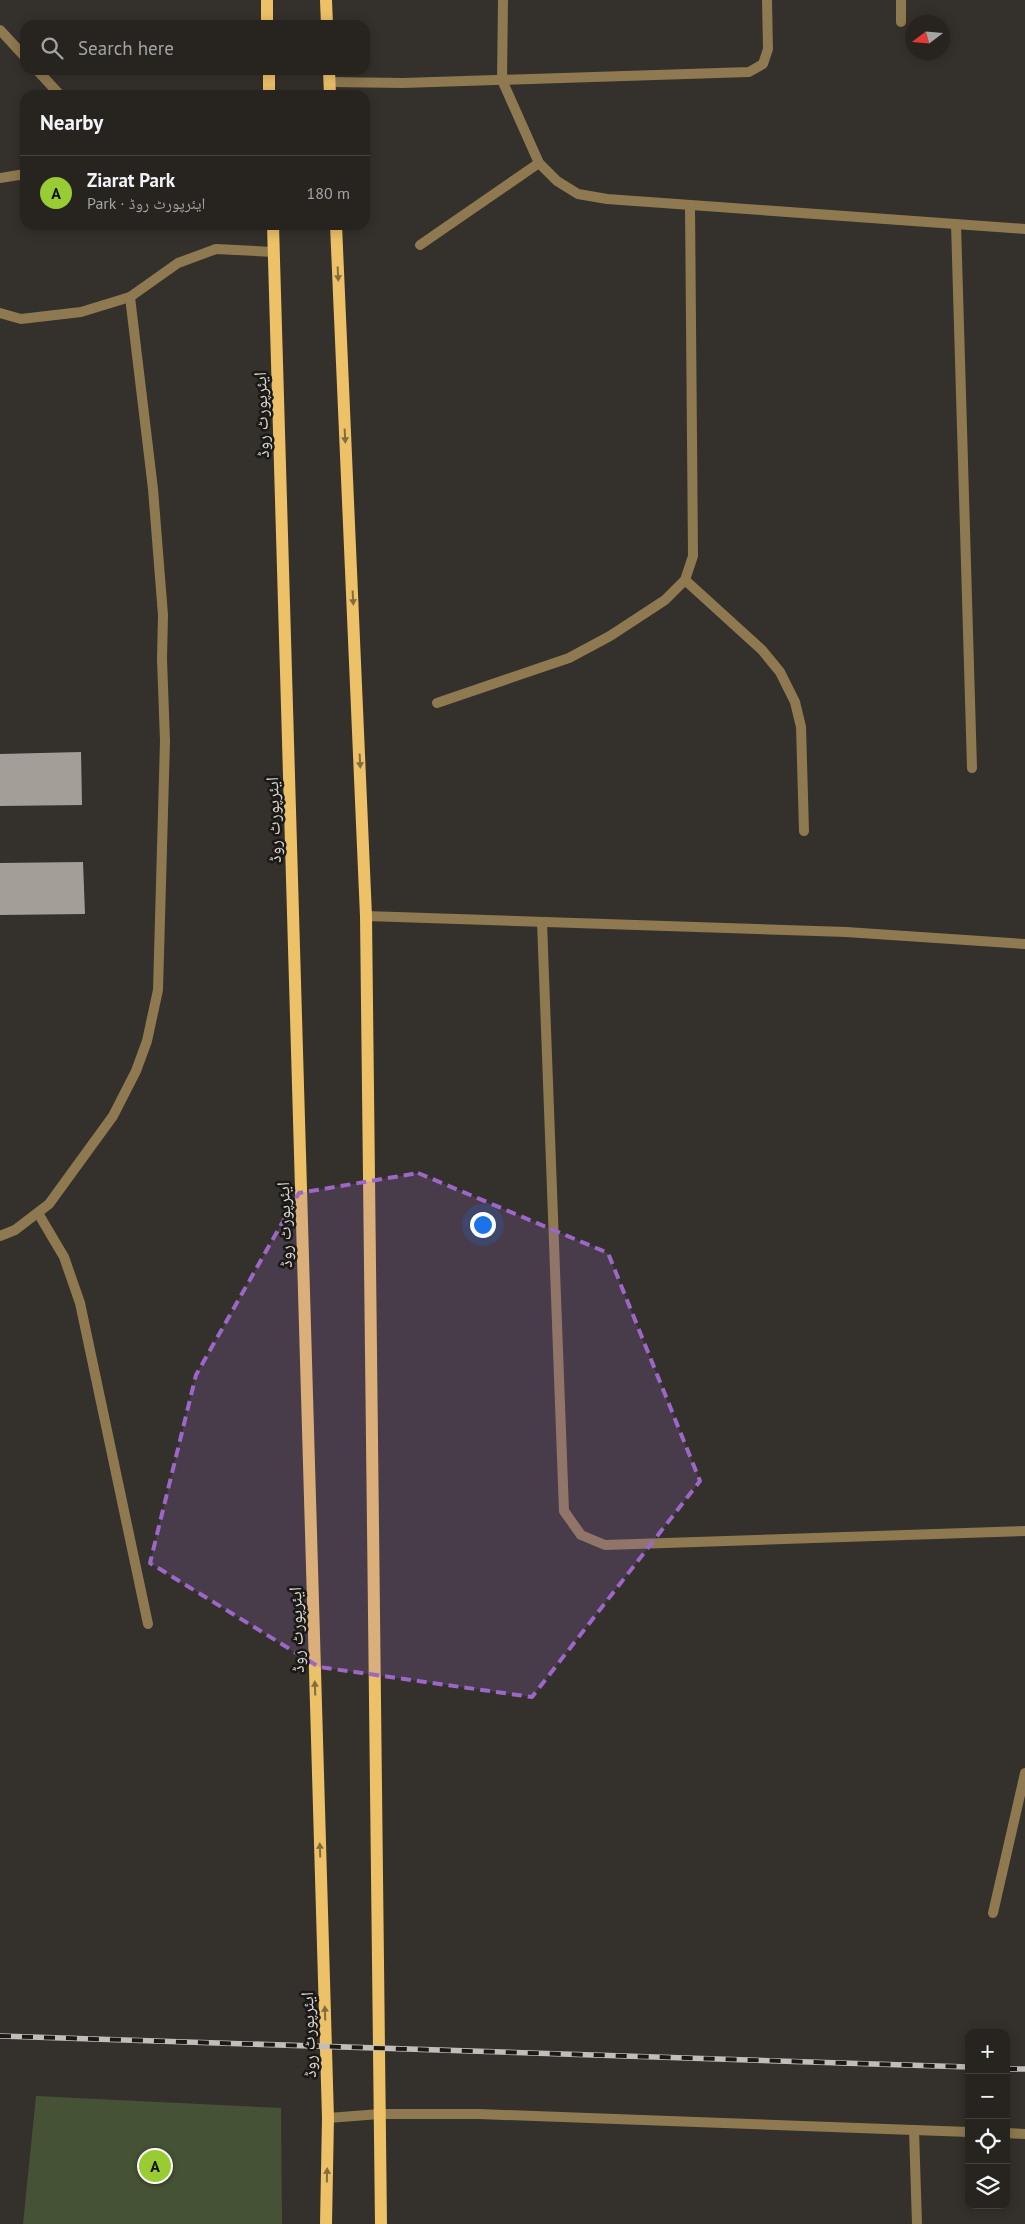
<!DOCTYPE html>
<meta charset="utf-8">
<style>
body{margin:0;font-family:"PT Sans","Noto Naskh Arabic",sans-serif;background:#2f2c29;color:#f1f3f6}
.controls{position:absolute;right:15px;bottom:15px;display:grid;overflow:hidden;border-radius:10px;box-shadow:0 2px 12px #0003}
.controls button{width:45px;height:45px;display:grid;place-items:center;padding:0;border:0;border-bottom:1px solid #43413e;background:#272420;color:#f1f3f6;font:25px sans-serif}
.compass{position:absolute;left:905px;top:15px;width:45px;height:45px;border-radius:50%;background:#272420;box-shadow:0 2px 12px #0003;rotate:254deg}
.you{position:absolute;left:482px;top:1224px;width:18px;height:18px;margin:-12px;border:4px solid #fff;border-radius:50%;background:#1a73e8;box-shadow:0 0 0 8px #1a73e833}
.badge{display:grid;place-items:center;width:32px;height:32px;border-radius:50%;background:#99cb35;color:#111;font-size:16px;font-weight:700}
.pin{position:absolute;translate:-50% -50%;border:2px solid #fff;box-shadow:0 1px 5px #0006}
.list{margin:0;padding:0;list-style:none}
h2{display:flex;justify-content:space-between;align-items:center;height:65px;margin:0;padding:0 20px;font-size:21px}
h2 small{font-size:16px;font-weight:400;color:#a4a4a5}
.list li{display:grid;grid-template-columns:32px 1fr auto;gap:15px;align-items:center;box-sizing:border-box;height:75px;padding:0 20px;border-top:1px solid #43413e}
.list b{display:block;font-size:19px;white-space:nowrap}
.list p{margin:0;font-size:16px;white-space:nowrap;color:#a4a4a5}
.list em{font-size:16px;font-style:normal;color:#a4a4a5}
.icon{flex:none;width:28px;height:28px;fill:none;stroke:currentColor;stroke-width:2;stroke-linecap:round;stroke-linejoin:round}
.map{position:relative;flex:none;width:1025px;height:2224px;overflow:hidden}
.search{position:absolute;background:#272420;box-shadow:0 2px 12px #0003;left:20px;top:20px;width:350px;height:55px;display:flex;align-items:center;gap:12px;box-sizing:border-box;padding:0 18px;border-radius:15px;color:#a4a4a5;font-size:19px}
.panel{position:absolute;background:#272420;box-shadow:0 2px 12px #0003;left:20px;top:90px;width:350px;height:140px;border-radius:15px}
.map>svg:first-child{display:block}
</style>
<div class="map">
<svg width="1025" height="2224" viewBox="0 0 1025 2224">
<rect width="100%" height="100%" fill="#34302b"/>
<polygon fill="#465235" points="36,2096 281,2108 282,2224 23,2224"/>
<g fill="#a39e98">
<polygon points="81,752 82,805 0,806 0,754"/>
<polygon points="83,862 85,914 0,915 0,863"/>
</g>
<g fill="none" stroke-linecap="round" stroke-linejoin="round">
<g stroke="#8e7950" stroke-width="10">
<polyline points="503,0 502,80 539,163 557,181 578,194 607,199 1025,229"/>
<polyline points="901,0 901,22"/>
<polyline points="0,30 25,57"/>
<polyline points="37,70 60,95"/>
<polyline points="330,82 403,83 749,72 763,64 768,49 767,0"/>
<polyline points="0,178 25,174"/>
<polyline points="956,224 972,768"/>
<polyline points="420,245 539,163"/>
<polyline points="0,313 21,319 81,312 130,297 178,263 216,249 274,252"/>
<polyline points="685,580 762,650 780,672 795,702 801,727 804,831"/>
<polyline points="437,703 569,658 610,636 665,600 685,580 693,556 690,205"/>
<polyline points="38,1213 64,1257 80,1303 148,1624"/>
<polyline points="0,1236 15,1230 49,1204 113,1116 136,1071 147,1041 158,990 165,741 162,659 163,615 153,489 130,297"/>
<polyline points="914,2130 917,2224"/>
</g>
<g stroke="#8e7950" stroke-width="10">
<polyline points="366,916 846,932 1025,944"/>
<polyline points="542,922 564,1511 581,1535 605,1545 1025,1531"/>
<polyline points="993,1913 1025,1773"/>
<polyline points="328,2118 380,2114 479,2114 969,2132"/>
<polyline points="1006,2133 1025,2134"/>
</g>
<g stroke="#ecc167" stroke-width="12">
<polyline points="267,0 267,25"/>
<polyline points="326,0 327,25"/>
<polyline points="269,70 269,95"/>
<polyline points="329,70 330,95"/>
<polyline points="273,225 328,2118 326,2224"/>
<polyline points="336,225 366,916 381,2224"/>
</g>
<defs>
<g id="rail">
<polyline points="0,2036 969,2067"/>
<polyline points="1006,2069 1025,2069"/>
</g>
</defs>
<use href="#rail" stroke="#c1beba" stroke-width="5.5"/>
<use href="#rail" stroke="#1a1916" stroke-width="4" stroke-dasharray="11" stroke-linecap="butt"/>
</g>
<defs><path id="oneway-solid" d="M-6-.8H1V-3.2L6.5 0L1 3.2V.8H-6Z" transform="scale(1.25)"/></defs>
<g fill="#836d3e">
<use href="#oneway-solid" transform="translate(338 274) rotate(87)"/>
<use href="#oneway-solid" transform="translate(345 436) rotate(87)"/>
<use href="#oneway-solid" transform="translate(353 598) rotate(87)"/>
<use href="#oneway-solid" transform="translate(360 761) rotate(87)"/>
<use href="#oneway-solid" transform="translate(315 1688) rotate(-92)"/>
<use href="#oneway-solid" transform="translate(320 1850) rotate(-92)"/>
<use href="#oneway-solid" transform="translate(325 2013) rotate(-92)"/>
<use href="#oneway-solid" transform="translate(327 2175) rotate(-89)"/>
</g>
<path fill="#9c67c6" fill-opacity="0.2" stroke="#9c67c6" stroke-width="4" stroke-dasharray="10 6" stroke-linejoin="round" d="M418,1173L608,1253L700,1481L532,1697L319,1667L150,1563L196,1375L299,1193Z"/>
<g text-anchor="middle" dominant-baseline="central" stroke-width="5" stroke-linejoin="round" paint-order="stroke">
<g font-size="18" fill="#d8d5d2" stroke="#1a1916">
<text transform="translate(261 415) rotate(-92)">ایئرپورٹ روڈ</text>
<text transform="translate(273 820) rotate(-92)">ایئرپورٹ روڈ</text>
<text transform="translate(284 1225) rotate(-92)">ایئرپورٹ روڈ</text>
<text transform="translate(296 1630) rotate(-92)">ایئرپورٹ روڈ</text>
<text transform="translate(308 2035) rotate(-92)">ایئرپورٹ روڈ</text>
</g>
</g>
</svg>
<div class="controls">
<button>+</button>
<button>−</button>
<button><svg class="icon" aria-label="locate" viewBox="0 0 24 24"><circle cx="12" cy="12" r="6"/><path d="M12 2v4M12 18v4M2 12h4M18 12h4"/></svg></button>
<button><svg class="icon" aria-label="layers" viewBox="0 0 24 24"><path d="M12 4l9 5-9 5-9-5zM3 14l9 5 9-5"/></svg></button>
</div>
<svg class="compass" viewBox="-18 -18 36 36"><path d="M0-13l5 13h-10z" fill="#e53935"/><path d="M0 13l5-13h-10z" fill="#a4a4a5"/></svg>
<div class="you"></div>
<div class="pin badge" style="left:155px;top:2166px">A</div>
<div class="search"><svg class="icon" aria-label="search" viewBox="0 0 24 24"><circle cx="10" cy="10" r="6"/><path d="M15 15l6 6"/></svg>Search here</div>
<section class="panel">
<h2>Nearby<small></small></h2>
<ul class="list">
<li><span class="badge">A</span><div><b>Ziarat Park</b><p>Park · ایئرپورٹ روڈ</p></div><em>180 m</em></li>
</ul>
</section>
</div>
